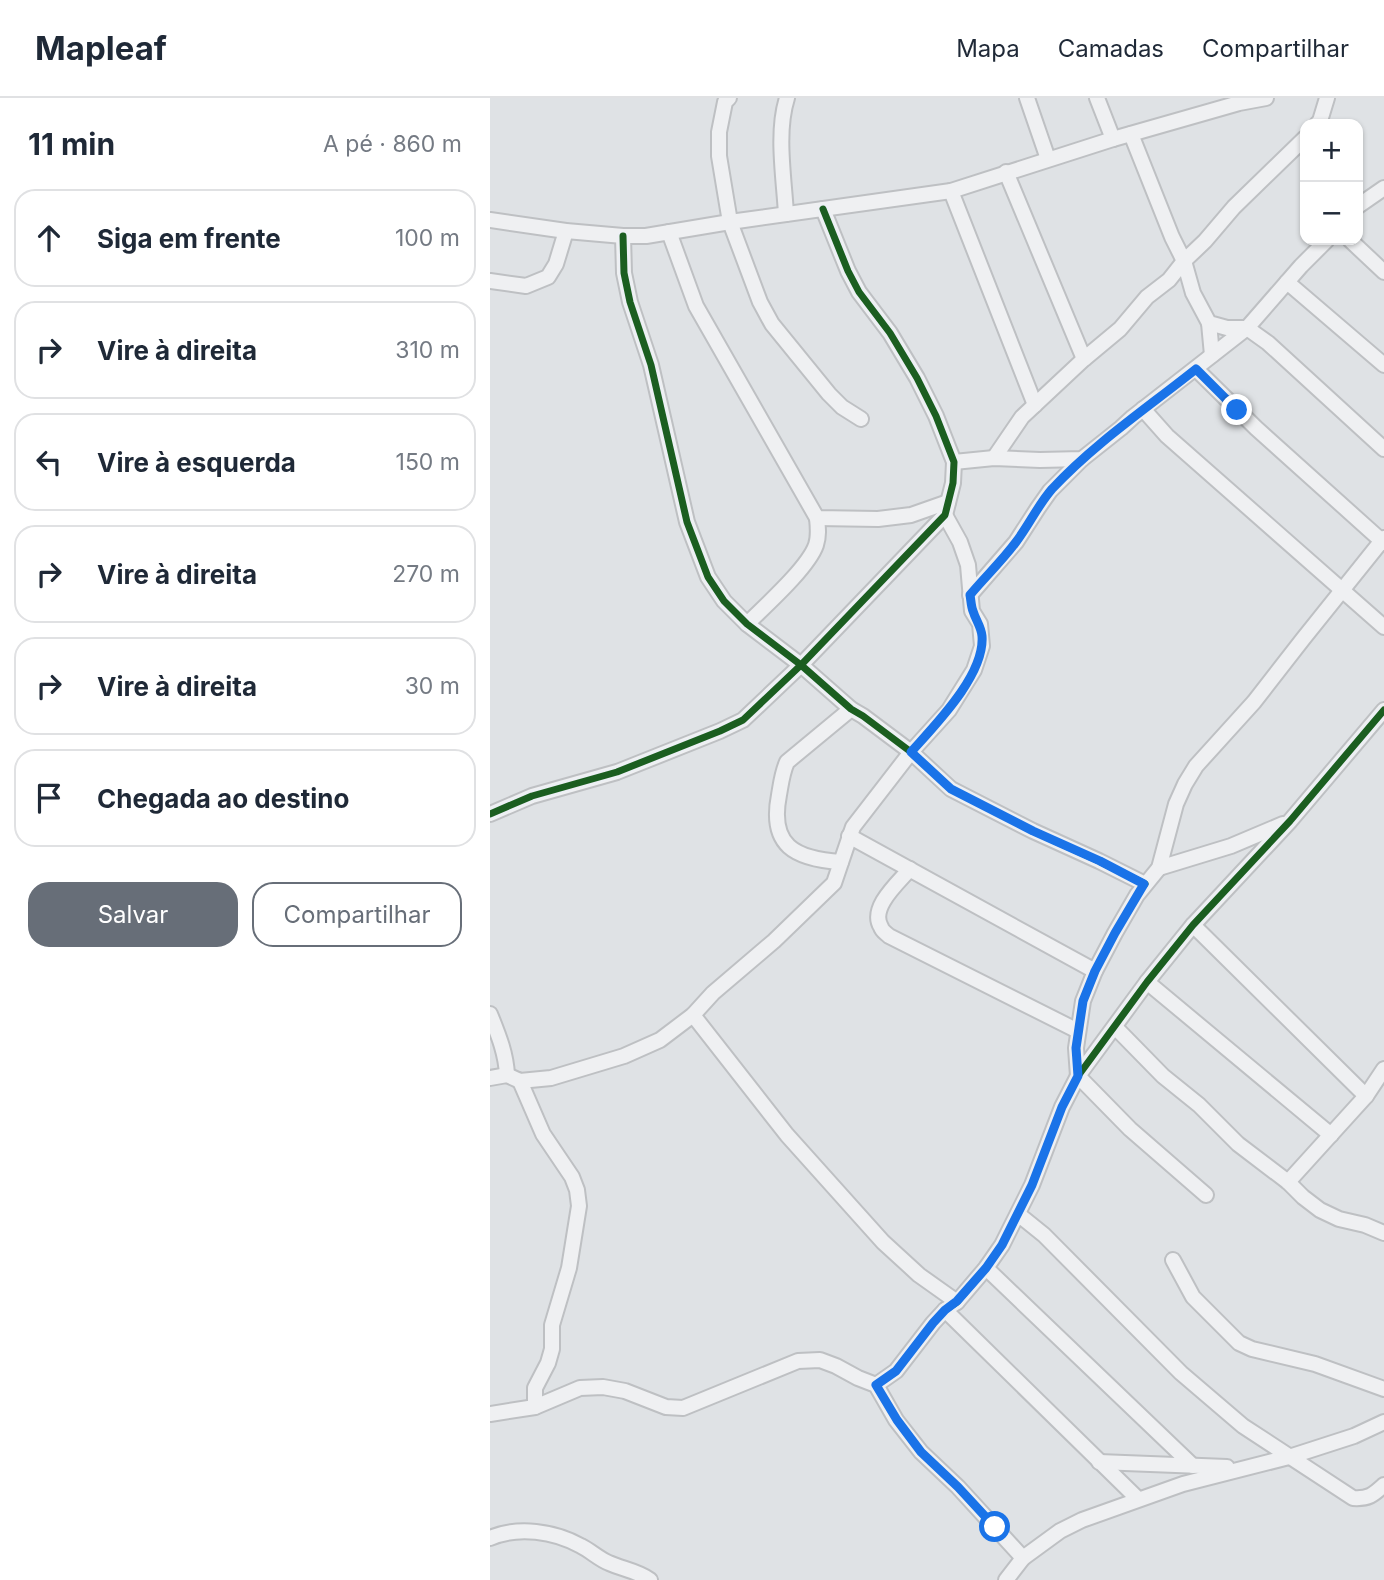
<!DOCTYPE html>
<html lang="pt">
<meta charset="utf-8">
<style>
body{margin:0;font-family:Inter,sans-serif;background:#f2f2f3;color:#1f2937}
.controls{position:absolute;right:21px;top:21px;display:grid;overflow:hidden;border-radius:14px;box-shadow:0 2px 5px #0004}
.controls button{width:63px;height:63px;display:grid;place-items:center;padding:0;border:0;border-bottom:2px solid #e0e1e3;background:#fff;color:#1f2937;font:35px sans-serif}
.stop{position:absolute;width:21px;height:21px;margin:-16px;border:5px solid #1a73e8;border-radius:50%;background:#fff}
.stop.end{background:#1a73e8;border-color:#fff;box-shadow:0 2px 7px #0008}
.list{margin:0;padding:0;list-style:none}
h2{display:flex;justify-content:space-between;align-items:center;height:91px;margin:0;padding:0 28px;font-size:30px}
h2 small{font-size:23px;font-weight:400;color:#747a83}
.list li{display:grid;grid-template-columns:46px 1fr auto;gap:21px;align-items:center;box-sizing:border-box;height:98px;margin:0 14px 14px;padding:0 14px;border:2px solid #e0e1e3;border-radius:21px}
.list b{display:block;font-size:26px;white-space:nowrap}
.list em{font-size:23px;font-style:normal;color:#747a83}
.actions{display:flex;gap:14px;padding:21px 28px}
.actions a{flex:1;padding:16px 0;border:2px solid #676e78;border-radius:21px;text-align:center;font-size:24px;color:#676e78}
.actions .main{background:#676e78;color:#fff}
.icon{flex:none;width:38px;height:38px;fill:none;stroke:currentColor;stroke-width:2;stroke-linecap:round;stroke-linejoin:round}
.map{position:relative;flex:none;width:894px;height:1482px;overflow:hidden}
header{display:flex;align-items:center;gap:42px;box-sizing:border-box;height:98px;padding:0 35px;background:#fff;border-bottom:2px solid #e0e1e3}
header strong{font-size:33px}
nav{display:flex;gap:38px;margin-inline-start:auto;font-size:24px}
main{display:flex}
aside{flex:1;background:#fff}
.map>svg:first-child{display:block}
</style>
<header>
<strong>Mapleaf</strong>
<nav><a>Mapa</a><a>Camadas</a><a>Compartilhar</a></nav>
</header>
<main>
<aside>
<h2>11 min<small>A pé · 860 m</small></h2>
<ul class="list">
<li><svg class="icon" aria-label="ahead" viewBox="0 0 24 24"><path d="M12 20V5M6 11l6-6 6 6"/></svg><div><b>Siga em frente</b></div><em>100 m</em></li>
<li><svg class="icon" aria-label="right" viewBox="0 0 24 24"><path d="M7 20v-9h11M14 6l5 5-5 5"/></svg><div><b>Vire à direita</b></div><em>310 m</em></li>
<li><svg class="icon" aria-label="left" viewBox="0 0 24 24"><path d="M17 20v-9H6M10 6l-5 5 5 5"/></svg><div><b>Vire à esquerda</b></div><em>150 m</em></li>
<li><svg class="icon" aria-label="right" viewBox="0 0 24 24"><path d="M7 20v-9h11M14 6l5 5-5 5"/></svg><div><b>Vire à direita</b></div><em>270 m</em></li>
<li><svg class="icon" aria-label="right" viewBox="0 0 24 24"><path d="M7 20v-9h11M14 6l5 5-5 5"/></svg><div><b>Vire à direita</b></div><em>30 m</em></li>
<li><svg class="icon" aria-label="arrive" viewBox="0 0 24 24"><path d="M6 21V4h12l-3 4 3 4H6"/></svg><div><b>Chegada ao destino</b></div></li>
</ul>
<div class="actions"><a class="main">Salvar</a><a>Compartilhar</a></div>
</aside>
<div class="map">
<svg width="894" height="1482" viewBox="0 0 894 1482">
<rect width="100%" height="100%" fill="#dfe2e5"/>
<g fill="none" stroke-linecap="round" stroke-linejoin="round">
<defs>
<g id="minor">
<polyline points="239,0 235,4 229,34 229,58 240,124 270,204 282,226 339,296 352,309 371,321"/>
<polyline points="537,0 558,61"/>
<polyline points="607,0 623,41"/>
<polyline points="827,26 830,23 837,0"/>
<polyline points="641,36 682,139 694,163 703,195 719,225 737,230 757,230 778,245 894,351"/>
<polyline points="516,74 594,261"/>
<polyline points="461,93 545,307"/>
<polyline points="868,108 894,90"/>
<path d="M296,116C294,80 286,34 297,0"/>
<polyline points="0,122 76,133 133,138 156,138 240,124 461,93 623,41 749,5 776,0"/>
<polyline points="179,134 206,208 327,420 388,421 421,417 458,404"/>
<polyline points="133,138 134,175 140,204 161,267 197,424 218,479 234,503 257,526 311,567 361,611 373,618 421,654 461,691 543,733 609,763 655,786"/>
<polyline points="860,142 894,174"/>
<polyline points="0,183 36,188 58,179 66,166 76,133"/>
<polyline points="797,184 894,267"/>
<polyline points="719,225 722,257"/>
<polyline points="706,271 766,330 894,445"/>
<polyline points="653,311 677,338 894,529"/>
<polyline points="504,360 532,319 594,261 630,231 657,199 679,182 694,163 715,143 744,109 815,40"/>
<polyline points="464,364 504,360 550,362 592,361 631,330 643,319 757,230 811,168 837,142"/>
<polyline points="480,497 526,444 548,410 560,393 592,361"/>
<path d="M257,526C275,508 318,470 326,447C329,438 328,430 327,420"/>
<polyline points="0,716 42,698 127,674 230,633 253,622 311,567 455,417 463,385 464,364 446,318 427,280 400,235 369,194 358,173 333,111"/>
<polyline points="359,738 605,873"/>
<path d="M351,764C305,761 279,748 289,697C291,686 292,675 297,664L361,611"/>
<polyline points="669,770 741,748 793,726"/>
<path d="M420,771C408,785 379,810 391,829C392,833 396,835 399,838L588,933"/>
<polyline points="703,827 876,998"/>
<polyline points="657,884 841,1037"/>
<path d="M0,916C8,936 16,955 17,977"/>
<polyline points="203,917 297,1037 393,1144 429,1177 467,1204"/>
<polyline points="625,929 673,978 709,1007 748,1046 798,1084 813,1099 830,1112 849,1121 875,1127 894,1135"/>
<polyline points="0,980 17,977 30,983 61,980 134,958 170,942 203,917 223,895 284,843 344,785 363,729 421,654 459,612 484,572 492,548 490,526 482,513 478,467 470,444 455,417"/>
<polyline points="30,983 53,1036 82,1079 87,1092 89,1108 79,1170 62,1227 62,1251 58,1265 45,1290 45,1309"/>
<polyline points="798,1084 876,998 894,971"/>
<polyline points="716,1097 640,1031 588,978 586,950 593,903 605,873 625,835 647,797 669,770 686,706 695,686 706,668 764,604 813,541 894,440"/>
<path d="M528,1116L554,1137L691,1275L753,1328L863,1400C879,1401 883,1397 894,1387"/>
<polyline points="683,1162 703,1199 749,1245 762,1251 825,1266 894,1291"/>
<polyline points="496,1170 703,1368"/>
<polyline points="455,1212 648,1401"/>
<polyline points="386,1287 406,1273 443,1225 455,1212 467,1204 496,1170 512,1147 542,1087 572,1009 588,978 657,884 703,827 800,723 894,612"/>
<polyline points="0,1316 45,1309 90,1290 113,1289 135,1293 176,1309 193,1310 308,1263 330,1262 346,1268 368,1280 386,1287 406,1322 431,1354 468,1389 533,1460"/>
<polyline points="609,1364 737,1369"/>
<path d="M0,1440C28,1428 64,1433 91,1448C101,1453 109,1461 119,1465C132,1471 148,1473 160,1482"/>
<polyline points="516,1482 533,1460 570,1433 592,1422 693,1386 799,1359 864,1338 894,1324"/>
</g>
</defs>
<use href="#minor" stroke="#bec0c3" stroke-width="18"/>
<use href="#minor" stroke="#eff0f2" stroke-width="14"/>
<defs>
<g id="cycleway">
<polyline points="133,138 134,175 140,204 161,267 197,424 218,479 234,503 257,526 311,567 361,611 373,618 421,654 461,691 543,733 609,763 655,786"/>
<polyline points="0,716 42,698 127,674 230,633 253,622 311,567 455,417 463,385 464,364 446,318 427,280 400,235 369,194 358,173 333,111"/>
<polyline points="386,1287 406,1273 443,1225 455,1212 467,1204 496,1170 512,1147 542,1087 572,1009 588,978 657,884 703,827 800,723 894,612"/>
</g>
</defs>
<use href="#cycleway" stroke="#edf0f5" stroke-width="11"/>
<use href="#cycleway" stroke="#1b5e20" stroke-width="7"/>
</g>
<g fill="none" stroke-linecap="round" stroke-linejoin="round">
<path stroke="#1a73e8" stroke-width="9" d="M505,1429L468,1389L431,1354L407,1322L386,1287L406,1273L443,1225L455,1212L467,1203L496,1170L512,1147L542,1087L572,1009L588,978L586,950L593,903L605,873L625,835L654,786L610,763L543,733L461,691L421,654C445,627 495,577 492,538C491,528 486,523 483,513C481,508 481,502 480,497C495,479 512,463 526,444C539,427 548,407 562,391C605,345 657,310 706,271L747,312"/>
</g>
</svg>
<div class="controls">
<button>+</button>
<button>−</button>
</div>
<div class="stop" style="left:505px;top:1429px"></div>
<div class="stop end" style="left:747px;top:312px"></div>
</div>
</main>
